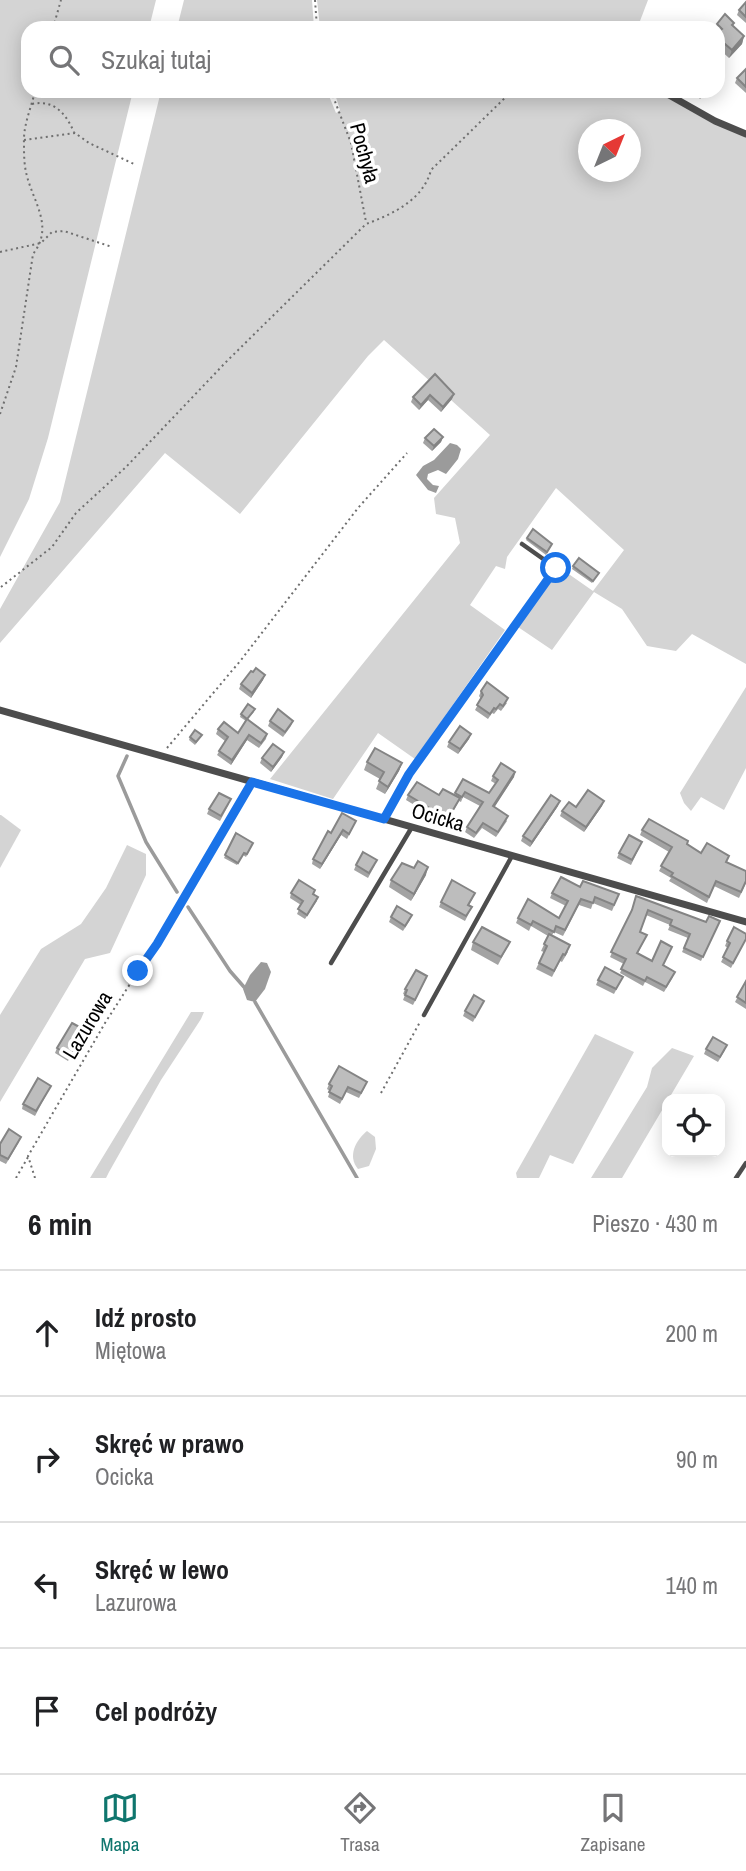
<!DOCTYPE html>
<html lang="pl">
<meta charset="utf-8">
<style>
body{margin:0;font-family:"Archivo Narrow",sans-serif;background:#f2f2f2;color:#202124}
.controls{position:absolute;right:21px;bottom:21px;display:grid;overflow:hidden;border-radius:14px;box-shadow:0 4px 18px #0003}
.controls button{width:63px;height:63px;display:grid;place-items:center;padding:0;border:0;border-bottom:2px solid #e0e0e0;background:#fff;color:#202124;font:35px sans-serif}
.compass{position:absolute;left:578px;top:119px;width:63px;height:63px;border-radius:50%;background:#fff;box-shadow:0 4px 18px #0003;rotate:43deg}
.stop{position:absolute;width:21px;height:21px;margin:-16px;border:5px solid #1a73e8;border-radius:50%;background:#fff}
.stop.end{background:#1a73e8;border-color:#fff;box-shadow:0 2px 7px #0008}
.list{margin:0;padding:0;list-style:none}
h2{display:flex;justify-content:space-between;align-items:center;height:91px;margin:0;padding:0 28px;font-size:30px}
h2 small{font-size:23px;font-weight:400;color:#757577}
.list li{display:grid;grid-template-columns:46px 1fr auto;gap:21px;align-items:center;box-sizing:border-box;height:126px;padding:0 28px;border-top:2px solid #e0e0e0}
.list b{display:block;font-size:26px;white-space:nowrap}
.list p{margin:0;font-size:23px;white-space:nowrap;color:#757577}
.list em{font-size:23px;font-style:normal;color:#757577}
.icon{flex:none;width:38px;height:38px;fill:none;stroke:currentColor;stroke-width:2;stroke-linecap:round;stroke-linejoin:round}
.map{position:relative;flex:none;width:746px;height:1178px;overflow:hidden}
.search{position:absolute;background:#fff;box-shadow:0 4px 18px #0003;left:21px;right:21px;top:21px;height:77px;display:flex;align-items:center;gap:18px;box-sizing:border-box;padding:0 24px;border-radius:21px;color:#757577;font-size:26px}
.sheet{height:595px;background:#fff}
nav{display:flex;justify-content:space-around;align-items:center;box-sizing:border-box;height:98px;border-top:2px solid #e0e0e0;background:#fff;font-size:19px;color:#757577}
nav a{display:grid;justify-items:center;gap:4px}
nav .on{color:#0f766e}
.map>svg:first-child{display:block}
</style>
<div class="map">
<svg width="746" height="1178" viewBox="0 0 746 1178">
<rect width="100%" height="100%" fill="#fff"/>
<g fill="#d4d4d4" fill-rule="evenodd">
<polygon points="0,0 156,0 149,28 28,28 28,91 133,91 48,438 29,499 0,557"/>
<polygon points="184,0 312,0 314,28 177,28"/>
<polygon points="317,0 648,0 640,21 633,28 320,28"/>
<path d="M161,91H327L336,113L340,110L334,91H662L746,134V664L692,634L676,651L647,646L622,609L594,592L552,650L518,627L559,571L563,570L593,591L624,550L556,488L507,557L505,569L496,566L470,605L505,630L415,759L378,733L333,799L270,779L460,543L455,518L436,514L434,498L490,435L384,340L368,356L240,514L165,453L0,643V609L60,502ZM588,130H630V172H588Z"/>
<polygon points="746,687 746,768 724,810 701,797 691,811 684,803 680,793"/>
<polygon points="1,815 21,830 0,868 0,815"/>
<polygon points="127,845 146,854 146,875 110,953 85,959 0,1102 0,1015 41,949 81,924 106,888"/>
<polygon points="191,1012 204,1012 201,1019 161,1080 109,1172 106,1178 90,1178"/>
<polygon points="595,1034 634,1052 573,1164 550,1155 539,1178 517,1178 516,1173"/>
<polygon points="672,1048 694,1056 622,1178 591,1178 647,1087 652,1068"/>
<path d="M367,1131L375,1137L376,1149L369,1166L358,1169C347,1156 356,1140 367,1131Z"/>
</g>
<g fill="#9b9b9b">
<polygon points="450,443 457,445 461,449 458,459 446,474 438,470 428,474 427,479 433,485 439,486 436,493 428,490 416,475 423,466 434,460"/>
<polygon points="261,962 267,963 271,972 265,989 255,1002 247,1000 243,989 250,975"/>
</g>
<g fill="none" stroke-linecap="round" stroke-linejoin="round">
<g stroke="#9b9b9b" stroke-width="3.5">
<polyline points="127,756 118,776 146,842 177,892"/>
<polyline points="188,907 230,971 244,987"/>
<polyline points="255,1002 357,1178"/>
</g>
<g stroke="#6f6f6f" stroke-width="2" stroke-dasharray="2 3.5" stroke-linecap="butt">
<polyline points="315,0 317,28"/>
<polyline points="53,28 61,0"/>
<polyline points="331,91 351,143 366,222"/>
<path d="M32,104C54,99 66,114 74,132"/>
<polyline points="24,140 75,133 89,143 134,164"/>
<polyline points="0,252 41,243 52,232 64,231 112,247"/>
<path d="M0,414L16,367L33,254C55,226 32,201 26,172C24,163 24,153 24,144C23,125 31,109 35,91"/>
<path d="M1,587L52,547L76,513L126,467L226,362L366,224C393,214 423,200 431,170L512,91"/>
<polyline points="167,748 241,660 358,508 407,453"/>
<polyline points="381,1093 420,1022"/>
<polyline points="16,1178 28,1157"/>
<polyline points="35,1178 28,1156 105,1023 178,909"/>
</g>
<g stroke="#4d4d4d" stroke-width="4.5">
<polyline points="384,819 409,774 556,568 522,544"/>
<polyline points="182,902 252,782"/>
<polyline points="331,963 412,827"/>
<polyline points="424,1015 512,856"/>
<polyline points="736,1178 746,1163"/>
</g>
<g stroke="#4d4d4d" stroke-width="7">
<polyline points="662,91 715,121 746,134"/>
<polyline points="0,710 746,922"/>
</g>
</g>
<g fill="#a3a3a3">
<polygon points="746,2 746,23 737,15 739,10"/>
<polygon points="734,23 733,26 744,36 742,44 729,58 718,48 718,28 715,28 717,24"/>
<polygon points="746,69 746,93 735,83 737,78"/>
<polygon points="693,91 708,91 700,99"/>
<polygon points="435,374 454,394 452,399 441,412 428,400 419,410 411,402 413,397"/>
<polygon points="443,437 441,442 432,451 423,443 425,438"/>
<polygon points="527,538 552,544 546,555 526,540"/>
<polygon points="573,566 599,573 592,583 572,569"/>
<polygon points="253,672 265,675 263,680 251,698 239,689 241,684"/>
<polygon points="481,691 507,703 501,711 498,709 494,714 492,713 488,719 475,710 481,699 479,696"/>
<polygon points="254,712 247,720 267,734 266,739 259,748 247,740 231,765 217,755 225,741 216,734 218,729 238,733 246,721 240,717 241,714"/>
<polygon points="270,721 293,721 291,726 283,737 268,726"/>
<polygon points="471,734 469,739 458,754 447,747 449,742"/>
<polygon points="202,735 195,745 189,740 190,737"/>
<polygon points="284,752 282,757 271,772 260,763 262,758"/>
<polygon points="367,762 402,763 399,771 385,794 376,789 380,779 364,770"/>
<polygon points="515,772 514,777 494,807 507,821 496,837 482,828 474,838 465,832 467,827 480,806 463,797 461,802 459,801 444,827 435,821 436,818 406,800 408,795 455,795 463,779 489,793 496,784 491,781 493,776"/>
<polygon points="604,801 602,806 584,832 560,816 562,811"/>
<polygon points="229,804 220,821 207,814 209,809"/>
<polygon points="558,806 530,847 521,841 523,836"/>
<polygon points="356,821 347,839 341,835 320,869 312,864 313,859 331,833"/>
<polygon points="642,830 687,844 701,853 727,862 746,883 739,898 714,886 707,903 669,881 671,878 659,871 669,852 640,835"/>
<polygon points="236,833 253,843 246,857 243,855 237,865 224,858"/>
<polygon points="642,842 631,865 617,858 619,853"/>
<polygon points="356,865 375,865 368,878 354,870"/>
<polygon points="426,875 411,901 389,887 391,880"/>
<polygon points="580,887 619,894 612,911 593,903 591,909 579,905 563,936 554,932 552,935 568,952 562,962 560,961 552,977 536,969 544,952 541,951 548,936 531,926 529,931 516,923 518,918 559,918 566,906 550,898 552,893"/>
<polygon points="291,893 314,894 317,901 305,919 297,914 301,905 290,898"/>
<polygon points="636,896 706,922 720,921 701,961 682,952 688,938 668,930 670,925 646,915 640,932 647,935 638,953 652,961 670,951 663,965 673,977 664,992 645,982 643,986 620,973 624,964 610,957 631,912"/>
<polygon points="473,898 469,905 472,907 465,921 439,907 441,902"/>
<polygon points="391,917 410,920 403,931 389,922"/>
<polygon points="746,939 731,968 721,962 728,948 725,946 727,941"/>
<polygon points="473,942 510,942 498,965 471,950"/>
<polygon points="623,977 614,994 596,985 598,980"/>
<polygon points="425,981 413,1005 403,1000 405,995 403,994 405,989"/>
<polygon points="746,981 746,1009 735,1002"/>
<polygon points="484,1001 473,1022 463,1016 465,1011"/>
<polygon points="85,1030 68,1061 55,1053 57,1048"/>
<polygon points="706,1049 725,1050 718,1062 704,1054"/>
<polygon points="329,1084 365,1087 359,1098 346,1092 340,1104 328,1097 330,1091 327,1089"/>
<polygon points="51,1086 35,1116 22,1109 23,1104"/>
<polygon points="19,1142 6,1164 0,1161 0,1144"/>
</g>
<g fill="#848484">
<polygon points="744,36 742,44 729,58 732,50"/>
<polygon points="454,394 452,399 441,412 443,407"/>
<polygon points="430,395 428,400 419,410 421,405"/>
<polygon points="443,437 441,442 432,451 434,446"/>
<polygon points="265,675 263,680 251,698 252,693"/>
<polygon points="471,734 469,739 458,754 460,749"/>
<polygon points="249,735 247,740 231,765 232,760"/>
<polygon points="284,752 282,757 271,772 273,767"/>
<polygon points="402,763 399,771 385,794 388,787"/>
<polygon points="515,772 514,777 492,811 493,806"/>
<polygon points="560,801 558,806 530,847 532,842"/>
<polygon points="604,801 602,806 584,832 586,827"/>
<polygon points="343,830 341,835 320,869 322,864"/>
<polygon points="428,867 426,875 411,901 414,894"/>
</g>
<g fill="#bdbdbd" stroke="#848484" stroke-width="2">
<polygon points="746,2 746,17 739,10"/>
<polygon points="725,14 734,23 732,25 744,36 732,50 718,38 718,32 722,29 717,24"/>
<polygon points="746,69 746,87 737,78"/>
<polygon points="435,374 454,394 443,407 430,395 421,405 413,397"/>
<polygon points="434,429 443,437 434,446 425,438"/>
<polygon points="533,529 552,544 547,552 527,538"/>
<polygon points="579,558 599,573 593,581 573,566"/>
<polygon points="256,668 265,675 252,693 241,684 251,671 253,672"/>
<polygon points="487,682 508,698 503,706 500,704 496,709 494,708 490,714 477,705 483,695 481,691"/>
<polygon points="248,704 255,709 247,719 241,714"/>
<polygon points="278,709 293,721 285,732 270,721"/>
<polygon points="247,719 267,734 261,743 249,735 232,760 219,751 228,737 218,729 224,722 238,733"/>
<polygon points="460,726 471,734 460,749 449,742"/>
<polygon points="195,730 202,735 196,742 190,737"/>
<polygon points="273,744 284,752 273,767 262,758"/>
<polygon points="375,748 402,763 388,787 379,781 384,772 367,762"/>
<polygon points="501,763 515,772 493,806 508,816 498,832 483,823 476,833 467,827 483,802 465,792 462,797 455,793 463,779 489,793 498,780 493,776"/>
<polygon points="417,782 439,795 443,789 460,798 446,822 436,816 438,813 408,795"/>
<polygon points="588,790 604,801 586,827 562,811 569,802 576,807"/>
<polygon points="219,793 231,799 221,816 209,809"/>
<polygon points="551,795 560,801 532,842 523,836"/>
<polygon points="342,813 356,821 349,834 343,830 322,864 313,859 328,831 331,833"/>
<polygon points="649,819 688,841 687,844 701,853 707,843 729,856 726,862 746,871 746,881 741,892 716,881 709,897 671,876 673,873 661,866 672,847 642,830"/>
<polygon points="236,833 253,843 247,854 244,853 238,863 225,855"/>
<polygon points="629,835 642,842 632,860 619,853"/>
<polygon points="363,852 377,860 369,873 356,865"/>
<polygon points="418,861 428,867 414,894 391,880 402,863 414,868"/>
<polygon points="561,877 580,887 583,881 619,894 614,905 595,897 593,903 581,899 565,930 556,926 554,932 533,921 531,925 518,918 528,899 559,918 568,901 552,893"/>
<polygon points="299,880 315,890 313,894 318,897 307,915 298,909 303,901 291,893"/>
<polygon points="452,880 475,893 468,905 472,907 466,916 441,902"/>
<polygon points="636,896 706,922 709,916 720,921 703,957 684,948 690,934 670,925 672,920 648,910 640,932 647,935 637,953 652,961 661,941 672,947 663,965 675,972 666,987 647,977 645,981 621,969 626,959 611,952 632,910"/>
<polygon points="397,906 412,915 405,926 391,917"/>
<polygon points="482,927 510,942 501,957 473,942"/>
<polygon points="734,927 746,934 746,939 733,963 723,957 730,943 727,941"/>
<polygon points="549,934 570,945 565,955 563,954 554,971 539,963 547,946 544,944"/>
<polygon points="605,967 623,977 616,989 598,980"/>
<polygon points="416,970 427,976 415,1000 405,995 407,990 405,989"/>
<polygon points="746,981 746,1003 737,997"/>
<polygon points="474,995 484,1001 475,1017 465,1011"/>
<polygon points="72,1023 85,1030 70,1056 57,1048"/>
<polygon points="713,1037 727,1045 720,1057 706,1049"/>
<polygon points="339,1066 367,1082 361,1093 348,1087 342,1099 329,1092 332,1086 329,1084"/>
<polygon points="38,1078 51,1086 36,1111 23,1104"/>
<polygon points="9,1129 21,1137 8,1159 0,1155 0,1144"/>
</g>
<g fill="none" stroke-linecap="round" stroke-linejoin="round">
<polyline stroke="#1a73e8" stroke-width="9" points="138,971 157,944 252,782 384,819 409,774 556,568"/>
</g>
<g text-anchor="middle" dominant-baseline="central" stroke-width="7" stroke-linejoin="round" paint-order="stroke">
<g font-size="21" fill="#000" stroke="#fff">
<text transform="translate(365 153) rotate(75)">Pochyła</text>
<text transform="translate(438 817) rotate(16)">Ocicka</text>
<text transform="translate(87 1025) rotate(-59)">Lazurowa</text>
</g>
</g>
</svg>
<div class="controls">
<button><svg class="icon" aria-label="locate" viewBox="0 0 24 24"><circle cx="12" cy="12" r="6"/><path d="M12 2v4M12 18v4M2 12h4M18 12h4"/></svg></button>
</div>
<svg class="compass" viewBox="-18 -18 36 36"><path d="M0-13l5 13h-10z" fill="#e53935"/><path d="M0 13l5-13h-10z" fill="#757577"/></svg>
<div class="stop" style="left:556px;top:568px"></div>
<div class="stop end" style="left:138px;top:971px"></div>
<div class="search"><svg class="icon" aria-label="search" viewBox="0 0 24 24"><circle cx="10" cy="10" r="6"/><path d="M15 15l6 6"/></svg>Szukaj tutaj</div>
</div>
<section class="sheet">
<h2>6 min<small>Pieszo · 430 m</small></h2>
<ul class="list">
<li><svg class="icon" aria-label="ahead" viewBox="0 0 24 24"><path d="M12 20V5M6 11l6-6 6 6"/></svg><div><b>Idź prosto</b><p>Miętowa</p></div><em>200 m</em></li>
<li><svg class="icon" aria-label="right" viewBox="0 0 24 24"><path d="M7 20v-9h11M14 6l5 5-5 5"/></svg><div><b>Skręć w prawo</b><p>Ocicka</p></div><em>90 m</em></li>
<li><svg class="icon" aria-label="left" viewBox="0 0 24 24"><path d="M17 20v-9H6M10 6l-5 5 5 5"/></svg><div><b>Skręć w lewo</b><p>Lazurowa</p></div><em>140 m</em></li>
<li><svg class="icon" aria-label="arrive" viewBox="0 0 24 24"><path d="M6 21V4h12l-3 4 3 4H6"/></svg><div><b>Cel podróży</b></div></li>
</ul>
</section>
<nav>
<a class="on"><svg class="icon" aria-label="map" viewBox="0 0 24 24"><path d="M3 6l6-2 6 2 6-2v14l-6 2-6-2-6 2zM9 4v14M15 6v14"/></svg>Mapa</a>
<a><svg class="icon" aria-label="directions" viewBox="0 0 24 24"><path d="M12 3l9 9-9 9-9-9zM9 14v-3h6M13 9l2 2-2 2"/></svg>Trasa</a>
<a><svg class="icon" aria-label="saved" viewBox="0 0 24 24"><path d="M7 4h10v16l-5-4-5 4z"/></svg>Zapisane</a>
</nav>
